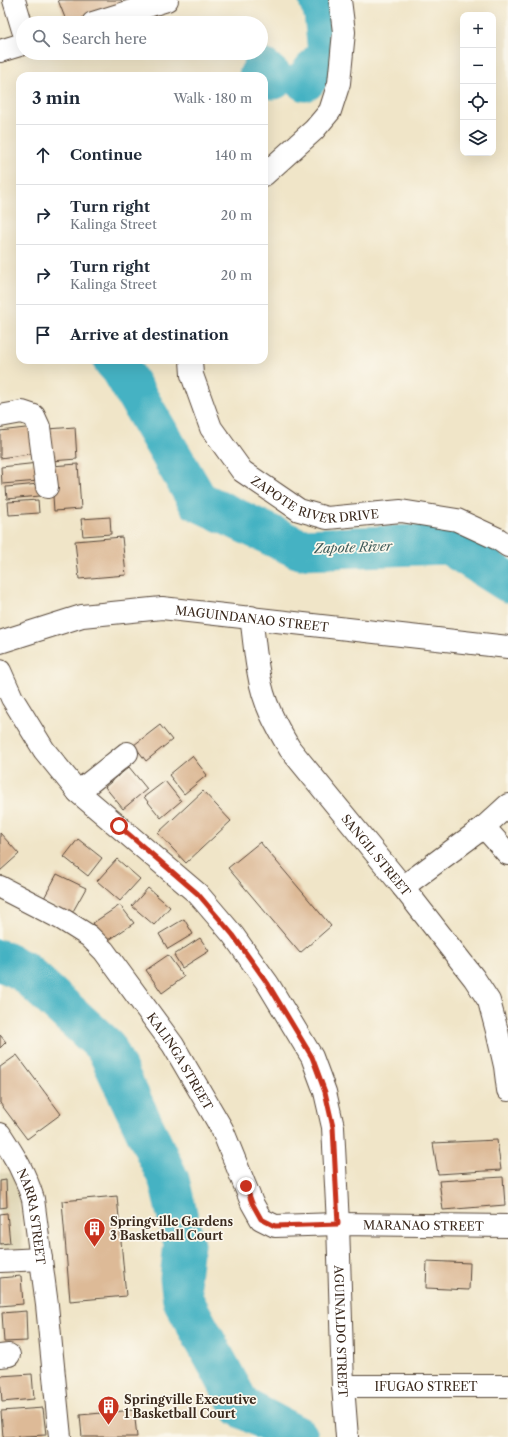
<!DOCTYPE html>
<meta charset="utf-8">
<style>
body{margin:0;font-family:"Libre Caslon Text",serif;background:#f6f6f7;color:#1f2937}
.controls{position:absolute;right:12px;top:12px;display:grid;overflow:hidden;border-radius:8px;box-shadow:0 4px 16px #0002}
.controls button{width:36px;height:36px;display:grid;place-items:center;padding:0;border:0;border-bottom:1px solid #e0e1e3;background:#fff;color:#1f2937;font:20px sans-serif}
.stop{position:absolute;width:12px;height:12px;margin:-9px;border:3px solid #c8321e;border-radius:50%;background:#fff}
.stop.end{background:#c8321e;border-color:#fff;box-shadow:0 1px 4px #0008}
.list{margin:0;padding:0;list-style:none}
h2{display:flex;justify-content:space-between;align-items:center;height:52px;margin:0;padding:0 16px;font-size:17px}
h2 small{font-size:13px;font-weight:400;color:#747a83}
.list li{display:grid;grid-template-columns:26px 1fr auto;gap:12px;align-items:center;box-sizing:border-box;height:60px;padding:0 16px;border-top:1px solid #e0e1e3}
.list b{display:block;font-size:15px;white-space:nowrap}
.list p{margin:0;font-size:13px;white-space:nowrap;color:#747a83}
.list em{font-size:13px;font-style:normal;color:#747a83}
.icon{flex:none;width:22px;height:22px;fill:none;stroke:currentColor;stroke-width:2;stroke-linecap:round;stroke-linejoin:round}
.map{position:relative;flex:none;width:508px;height:1437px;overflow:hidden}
.search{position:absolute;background:#fff;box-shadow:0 4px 16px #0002;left:16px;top:16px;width:252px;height:44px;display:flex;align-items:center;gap:10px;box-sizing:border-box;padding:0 14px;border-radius:22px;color:#747a83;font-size:15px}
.panel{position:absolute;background:#fff;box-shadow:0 4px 16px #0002;left:16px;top:72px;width:252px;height:292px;border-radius:12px}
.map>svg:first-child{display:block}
</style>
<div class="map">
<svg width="508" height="1437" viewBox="0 0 508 1437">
<rect width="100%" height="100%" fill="#fbf7ec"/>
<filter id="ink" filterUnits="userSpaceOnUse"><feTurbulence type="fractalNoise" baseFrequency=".025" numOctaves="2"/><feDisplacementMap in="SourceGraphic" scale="8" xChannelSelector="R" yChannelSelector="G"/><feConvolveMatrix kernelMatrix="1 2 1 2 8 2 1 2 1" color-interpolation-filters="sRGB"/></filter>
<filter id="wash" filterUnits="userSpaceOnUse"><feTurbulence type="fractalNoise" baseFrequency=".012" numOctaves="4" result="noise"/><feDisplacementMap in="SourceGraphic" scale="16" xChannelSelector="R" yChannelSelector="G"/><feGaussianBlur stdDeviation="0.9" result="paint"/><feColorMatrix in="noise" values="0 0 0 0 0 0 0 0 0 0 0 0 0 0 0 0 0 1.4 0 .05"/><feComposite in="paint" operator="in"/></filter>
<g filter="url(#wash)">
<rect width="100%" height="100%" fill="#f0e5c8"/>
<polygon fill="#e0d7b7" points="0,1173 11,1173 15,1181 19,1199 23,1251 0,1253"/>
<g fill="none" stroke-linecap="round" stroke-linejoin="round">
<g stroke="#45b2c3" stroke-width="41">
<polyline points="259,76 263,69 274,79"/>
<polyline points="305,81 328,53 324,13 319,0"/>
<polyline points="113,360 121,369 198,501 300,549 448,544 508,582"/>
<polyline points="0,960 23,971 106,1047 169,1180 184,1244 180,1278 183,1300 241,1407 298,1437"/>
</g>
</g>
<g id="blocks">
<g fill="#ddba97">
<polygon points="58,0 121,0 124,8 80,23 67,23"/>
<polygon points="34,427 37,453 0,458 0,431"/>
<polygon points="75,427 77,459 51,461 48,429"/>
<polygon points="38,463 39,481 2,484 1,467"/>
<polygon points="78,464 81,509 54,511 51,466"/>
<polygon points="39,484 40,496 7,499 6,487"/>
<polygon points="38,500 39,513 9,515 8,502"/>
<polygon points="110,517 111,534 83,536 81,519"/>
<polygon points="122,537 126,575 79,579 75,541"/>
<polygon points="160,725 172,740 146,761 134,745"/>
<polygon points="192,756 207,775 184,794 169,775"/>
<polygon points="129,767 147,789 123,809 105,787"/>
<polygon points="165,781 181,801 161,818 144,797"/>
<polygon points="203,791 231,821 186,863 158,833"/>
<polygon points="0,833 19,854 0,871"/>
<polygon points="78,839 102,858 88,876 64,857"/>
<polygon points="260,842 331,926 300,953 228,868"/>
<polygon points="117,859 140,879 120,901 97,881"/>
<polygon points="57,874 86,888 71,915 43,900"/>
<polygon points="148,888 170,907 154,925 132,906"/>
<polygon points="120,905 134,923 106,942 93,923"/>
<polygon points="184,919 193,934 168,949 159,934"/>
<polygon points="200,938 209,951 182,968 174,955"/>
<polygon points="168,955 184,977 162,993 146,970"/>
<polygon points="0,1035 6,1042 0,1048"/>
<polygon points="17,1055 61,1114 27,1139 0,1103 0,1067"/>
<polygon points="497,1140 501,1170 438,1174 433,1143"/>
<polygon points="503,1177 505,1205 443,1210 439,1181"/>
<polygon points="6,1180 7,1207 0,1208 0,1181"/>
<polygon points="117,1196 126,1296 70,1301 62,1201"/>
<polygon points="7,1213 10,1243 0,1244 0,1214"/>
<polygon points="427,1261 470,1263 469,1290 426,1288"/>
<polygon points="21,1276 23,1304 0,1306 0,1278"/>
<polygon points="26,1311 27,1341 4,1342 2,1313"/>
<polygon points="32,1374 34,1399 2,1402 0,1376"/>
<polygon points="43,1408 46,1435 3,1437 1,1411"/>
<polygon points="134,1410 137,1437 82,1437 80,1415"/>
</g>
</g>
</g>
<g filter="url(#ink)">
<use href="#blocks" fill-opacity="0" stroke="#564638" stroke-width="1"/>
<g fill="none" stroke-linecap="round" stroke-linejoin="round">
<defs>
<g id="minor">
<polyline points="14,0 23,30"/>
<polyline points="93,23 167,0"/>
<polyline points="0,51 23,44"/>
<polyline points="264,175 314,130 330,111 339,83 344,32 340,0"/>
<path id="s1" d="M191,360L192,375L211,428L242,471L299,510L327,518L401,511L457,520L498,539L508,546"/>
<polyline points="0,416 22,412 34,416 39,427 47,487"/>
<path id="s2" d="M251,617C254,636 255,656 259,675C263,702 276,726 290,749L403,887L474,978L489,1001L497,1031L505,1066L508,1090"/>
<path id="s3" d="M0,642L82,616L162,608L508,647"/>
<path id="s4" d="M0,671L12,698L44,750L78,792L198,894L233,935L268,984L312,1057L325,1092L333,1127L338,1224L343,1386L347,1437"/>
<polyline points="78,792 127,753"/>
<polyline points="484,827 508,854"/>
<path id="s5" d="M0,887L62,919L89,936L104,951L173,1045L222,1129L252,1203L261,1219L275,1226L338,1224L508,1226"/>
<polyline points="403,887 484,827 508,805"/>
<path id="s6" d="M0,1134C15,1157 25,1173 33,1199L47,1305L60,1437"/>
<polyline points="0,1261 41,1259"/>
<polyline points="0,1356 9,1355"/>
<path id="s7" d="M343,1386H508"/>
</g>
</defs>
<use href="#minor" stroke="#564638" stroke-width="24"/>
<use href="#minor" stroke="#fff" stroke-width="22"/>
</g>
</g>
<g fill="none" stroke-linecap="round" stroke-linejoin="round" filter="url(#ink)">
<polyline stroke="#c8321e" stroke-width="5" points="119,826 198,894 233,935 268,984 312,1057 325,1092 333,1127 338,1224 275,1226 261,1219 252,1203 246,1186"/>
</g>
<defs>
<symbol id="building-pin" viewBox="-11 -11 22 30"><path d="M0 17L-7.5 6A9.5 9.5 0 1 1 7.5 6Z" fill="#c8321e" stroke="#fbf7ec"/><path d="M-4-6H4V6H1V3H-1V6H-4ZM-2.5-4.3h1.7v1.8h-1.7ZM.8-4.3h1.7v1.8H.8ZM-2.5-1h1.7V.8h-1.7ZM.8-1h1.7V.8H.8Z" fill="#fff"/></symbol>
</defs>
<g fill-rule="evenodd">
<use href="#building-pin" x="82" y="1216" width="25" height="34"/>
<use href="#building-pin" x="96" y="1394" width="25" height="34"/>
</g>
<g text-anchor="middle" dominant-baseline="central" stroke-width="3.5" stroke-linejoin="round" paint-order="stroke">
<g font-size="12" fill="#3b2a1e" stroke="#fbf7ec">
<text stroke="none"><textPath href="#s1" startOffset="206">ZAPOTE RIVER DRIVE</textPath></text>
<text stroke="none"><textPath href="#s3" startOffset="257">MAGUINDANAO STREET</textPath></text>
<text stroke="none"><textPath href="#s2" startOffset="276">SANGIL STREET</textPath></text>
<text stroke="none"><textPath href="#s5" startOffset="257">KALINGA STREET</textPath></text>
<text stroke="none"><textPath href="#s6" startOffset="90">NARRA STREET</textPath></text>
<text stroke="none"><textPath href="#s5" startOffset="599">MARANAO STREET</textPath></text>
<text stroke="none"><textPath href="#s4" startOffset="779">AGUINALDO STREET</textPath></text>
<text stroke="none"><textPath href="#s7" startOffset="83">IFUGAO STREET</textPath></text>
</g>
<g font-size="12" font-weight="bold" fill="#3b2a1e" stroke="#fbf7ec" text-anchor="start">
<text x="110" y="1221">Springville Gardens<tspan x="110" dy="14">3 Basketball Court</tspan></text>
<text x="124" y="1399">Springville Executive<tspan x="124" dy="14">1 Basketball Court</tspan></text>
</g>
<g font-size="13" font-style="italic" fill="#3e5a58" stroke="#fbf7ec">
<text transform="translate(353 547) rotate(-2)">Zapote River</text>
</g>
</g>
</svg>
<div class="controls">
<button>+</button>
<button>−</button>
<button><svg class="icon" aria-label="locate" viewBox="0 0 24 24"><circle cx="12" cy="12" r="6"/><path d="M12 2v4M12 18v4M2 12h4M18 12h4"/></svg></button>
<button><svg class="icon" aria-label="layers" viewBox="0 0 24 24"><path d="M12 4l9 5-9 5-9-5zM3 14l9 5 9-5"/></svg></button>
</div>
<div class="stop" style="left:119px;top:826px"></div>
<div class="stop end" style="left:246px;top:1186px"></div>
<div class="search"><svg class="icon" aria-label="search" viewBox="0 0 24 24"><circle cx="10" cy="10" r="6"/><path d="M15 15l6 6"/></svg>Search here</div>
<section class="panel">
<h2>3 min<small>Walk · 180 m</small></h2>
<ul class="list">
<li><svg class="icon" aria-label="ahead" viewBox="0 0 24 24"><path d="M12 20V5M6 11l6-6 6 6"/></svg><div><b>Continue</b></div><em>140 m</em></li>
<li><svg class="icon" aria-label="right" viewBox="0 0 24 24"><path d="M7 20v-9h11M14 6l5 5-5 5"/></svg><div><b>Turn right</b><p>Kalinga Street</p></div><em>20 m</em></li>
<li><svg class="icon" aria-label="right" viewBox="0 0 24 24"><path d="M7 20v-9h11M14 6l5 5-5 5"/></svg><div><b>Turn right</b><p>Kalinga Street</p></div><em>20 m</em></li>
<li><svg class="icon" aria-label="arrive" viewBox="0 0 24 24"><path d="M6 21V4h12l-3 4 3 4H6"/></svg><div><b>Arrive at destination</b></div></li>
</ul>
</section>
</div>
